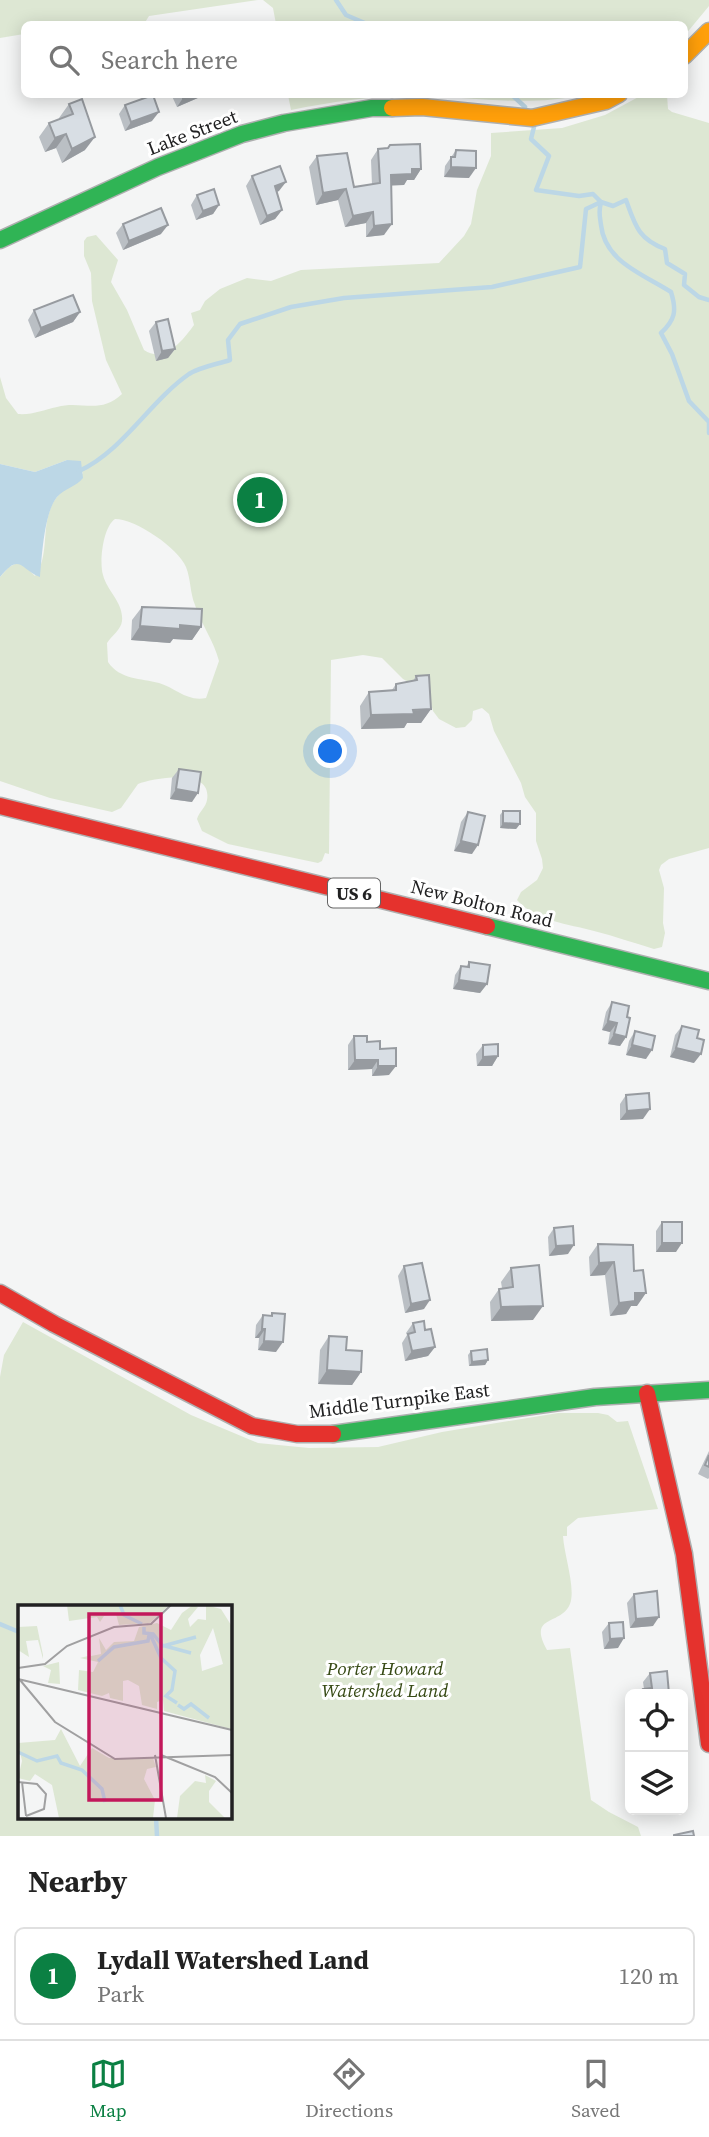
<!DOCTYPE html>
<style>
body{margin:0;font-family:"Source Serif 4",serif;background:#f6f6f6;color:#222}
.controls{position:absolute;right:21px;bottom:21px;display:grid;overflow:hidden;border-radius:10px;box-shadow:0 4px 18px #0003}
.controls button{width:63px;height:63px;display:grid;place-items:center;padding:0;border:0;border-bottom:2px solid #e0e0e0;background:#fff;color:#222;font:35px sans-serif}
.you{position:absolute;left:331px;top:752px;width:24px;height:24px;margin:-18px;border:5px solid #fff;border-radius:50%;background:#1a73e8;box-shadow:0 0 0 10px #1a73e833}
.badge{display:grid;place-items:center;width:46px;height:46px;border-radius:50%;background:#0b8043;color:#fff;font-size:23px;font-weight:700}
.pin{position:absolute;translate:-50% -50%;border:4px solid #fff;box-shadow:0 2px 7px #0006}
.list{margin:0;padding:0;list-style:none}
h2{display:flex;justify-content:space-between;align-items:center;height:91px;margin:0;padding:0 28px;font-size:30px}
h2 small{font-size:23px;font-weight:400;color:#767676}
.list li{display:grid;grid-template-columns:46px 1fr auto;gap:21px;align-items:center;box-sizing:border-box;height:98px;margin:0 14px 14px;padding:0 14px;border:2px solid #e0e0e0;border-radius:10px}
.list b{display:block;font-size:26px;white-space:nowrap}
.list p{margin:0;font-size:23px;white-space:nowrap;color:#767676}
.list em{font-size:23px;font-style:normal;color:#767676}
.icon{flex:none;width:38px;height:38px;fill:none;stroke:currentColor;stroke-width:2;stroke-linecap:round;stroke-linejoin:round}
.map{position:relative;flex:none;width:709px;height:1836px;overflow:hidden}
.search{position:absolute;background:#fff;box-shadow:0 4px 18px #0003;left:21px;right:21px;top:21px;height:77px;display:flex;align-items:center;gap:18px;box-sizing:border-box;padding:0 24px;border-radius:10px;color:#767676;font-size:26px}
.sheet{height:203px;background:#fff}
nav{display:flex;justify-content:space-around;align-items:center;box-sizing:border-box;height:98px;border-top:2px solid #e0e0e0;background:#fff;font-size:19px;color:#767676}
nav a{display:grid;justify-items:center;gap:4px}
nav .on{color:#0b8043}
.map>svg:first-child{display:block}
</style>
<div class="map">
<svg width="709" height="1836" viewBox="0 0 709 1836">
<rect width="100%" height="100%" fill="#f4f5f5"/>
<g fill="#dde7d3" fill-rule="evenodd">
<polygon points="0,0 258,0 149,16 144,24 24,24 24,34 0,38"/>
<polygon points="263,0 709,0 709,6 685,35 684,24 276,24 273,8"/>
<path d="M644,94L667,95L668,109L672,112L709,123V848L669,859L661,865L659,870L664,888L663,923L665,933L662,947L654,949C634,943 614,936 594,931C569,924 535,921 517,900L521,892L537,880L543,868L542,859L536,841V813L525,797L521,783L494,731L489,714L482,708L473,711L472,720L465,727L456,728L439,719L433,711L429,697L419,688L403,679L382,658L363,655L331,660L329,854L325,853L322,861L318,863L228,844L202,831L197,819C199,812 206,807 207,800C213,767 154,778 138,784L121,808L112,812L50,798L0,781V577L9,567L17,563L25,566L35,576C49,557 42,531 50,510C55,494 71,484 83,473L67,460L35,472L0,464V377L6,398L18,414C33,415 43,410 57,407C81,400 100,415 122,394L106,360L92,301L91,273L84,256V241L87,237L96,235L118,260L111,282L127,310L144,350C165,364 183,340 194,325L191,313L200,310L205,301L220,289L247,278L271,281L301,270L439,263L464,236L471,224L477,190L491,156V133L562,128L605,115ZM115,519C136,519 178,548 186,567C191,580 190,593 195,605C201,624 214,641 219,661L206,698C187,702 176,688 159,683C141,678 120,680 108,662L107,643C112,635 121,630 122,621C124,603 107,591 103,575C99,562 103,527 115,519Z"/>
<path d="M288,95V94L582,95C528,107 475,97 420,96C377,95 334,101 291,110Z"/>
<path d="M23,1322L191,1415L258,1443L309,1448L378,1447L442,1432L558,1413H598L608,1415L617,1422L628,1421L658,1509L578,1518L567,1527V1536H563C564,1555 576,1588 570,1604C561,1626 527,1614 547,1650L570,1648L591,1800L609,1812L638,1827L641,1836H0V1377L4,1355ZM19,1607H229V1817H19Z"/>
</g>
<path fill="#bcd7e6" d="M67,460L81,461L83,478C76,487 65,488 57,497C44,513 42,556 40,577C20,569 20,552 0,577V464L35,472Z"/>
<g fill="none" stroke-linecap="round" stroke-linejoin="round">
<g stroke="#bcd7e6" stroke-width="4.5">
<polyline points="336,0 346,15 367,24"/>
<polyline points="511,94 525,107"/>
<path d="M534,127L531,139L549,156L536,190L579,196L593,194L601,202L613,206L626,200C635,225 638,239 665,249L667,263L685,274L684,285L699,297L709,300"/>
<path d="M601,203C598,211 600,217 601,225C605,262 643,274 671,292C677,311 675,320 661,333L672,354L689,401L709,422V433"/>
<path d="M79,471C123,451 149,402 189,374C200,367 218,364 230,360L228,340L240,324L291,307L344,298L492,287L580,267L586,209L601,202"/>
<polyline points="0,1624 19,1632"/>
<polyline points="156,1817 157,1836"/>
</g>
<defs>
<g id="fast">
<polyline points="0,240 158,167 242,134 284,123 372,108 392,108"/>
<polyline points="487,926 709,981"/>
<polyline points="333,1434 595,1397 709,1390"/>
</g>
<g id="slow">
<polyline points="684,56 709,31"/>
<polyline points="392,108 422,107 532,118 606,101 619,94"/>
</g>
<g id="jam">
<polyline points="0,806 487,926"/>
<polyline points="0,1293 54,1324 252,1426 297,1434 333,1434"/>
<polyline points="647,1393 684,1554 709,1744"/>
</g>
</defs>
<use href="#fast" stroke="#aeafaf" stroke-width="19"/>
<use href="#slow" stroke="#aeafaf" stroke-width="19"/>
<use href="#jam" stroke="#aeafaf" stroke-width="19"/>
<use href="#fast" stroke="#30b455" stroke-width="16"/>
<use href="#slow" stroke="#ff9f0a" stroke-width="16"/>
<use href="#jam" stroke="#e5322d" stroke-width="16"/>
</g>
<g fill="#babfc4">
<polygon points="171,94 207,94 177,107"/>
<polygon points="69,104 85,150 62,163 56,148 45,152 39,137 49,123 60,119 59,118"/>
<polygon points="125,105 152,121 125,131 119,114"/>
<polygon points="378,149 421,169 414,180 407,180 404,185 391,185 384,235 366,237 366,223 345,227 338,200 316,205 309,167 317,156 354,187 372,185 371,160"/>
<polygon points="456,150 469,178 444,177 445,166"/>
<polygon points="252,176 279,191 276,192 282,210 275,219 260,225 246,186"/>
<polygon points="197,195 219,205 213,214 196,220 191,205"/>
<polygon points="123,224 161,234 123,250 116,233"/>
<polygon points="34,310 80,312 73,322 35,338 28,320"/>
<polygon points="156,322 175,349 168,358 156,361 149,331"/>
<polygon points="142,607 201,627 192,640 173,639 170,643 131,640 132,620"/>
<polygon points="416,676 431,709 421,723 407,723 404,728 361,729 360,706 369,692 392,690 396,684 413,681"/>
<polygon points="179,769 192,802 170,799 172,778"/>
<polygon points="503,811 520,824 516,829 500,828 500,815"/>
<polygon points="468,812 472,854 454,851 461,822"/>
<polygon points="469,962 487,984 480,993 453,989 455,975 461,966 466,967"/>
<polygon points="612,1002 627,1017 626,1037 620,1046 608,1044 610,1032 602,1030 606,1012"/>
<polygon points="682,1026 694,1063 670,1057 675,1035"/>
<polygon points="635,1031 646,1059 626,1055 629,1041"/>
<polygon points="354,1036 380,1049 389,1075 372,1076 372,1069 348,1070 348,1045"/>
<polygon points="483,1045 498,1056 492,1066 477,1066 476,1054"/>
<polygon points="626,1095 643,1119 620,1120 620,1104"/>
<polygon points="662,1222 676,1252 656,1252 656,1231"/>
<polygon points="554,1228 568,1254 549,1256 548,1237"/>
<polygon points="598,1244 634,1271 637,1306 631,1306 626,1314 610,1316 605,1275 590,1276 589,1257"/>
<polygon points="404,1266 424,1309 405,1313 398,1276"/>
<polygon points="511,1268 533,1320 491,1321 490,1302 499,1289 502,1288 501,1282"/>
<polygon points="272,1313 276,1352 258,1350 259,1338 255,1338 256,1325 263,1315 270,1316"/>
<polygon points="413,1323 425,1330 435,1347 428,1356 405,1361 402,1343 407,1335 406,1333"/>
<polygon points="329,1336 346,1350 361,1372 352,1385 318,1384 320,1350"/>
<polygon points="471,1351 488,1360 485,1365 469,1366 468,1355"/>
<polygon points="709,1451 709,1478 708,1479 698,1474"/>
<polygon points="634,1594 653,1626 630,1628 627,1603"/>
<polygon points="609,1623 618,1648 604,1649 602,1632"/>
<polygon points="650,1673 669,1694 639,1694 644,1689 643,1682"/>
</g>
<g fill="#979ba0">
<polygon points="192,94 207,94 177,107 183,98"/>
<polygon points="159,112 152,121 125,131 131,122"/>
<polygon points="66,134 56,148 45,152 55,138"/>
<polygon points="95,137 85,150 62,163 72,149"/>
<polygon points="451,167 476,168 469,178 444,177"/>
<polygon points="412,169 421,169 414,180 407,180 404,185 383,186 391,175"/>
<polygon points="286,182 279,191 268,195 275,186"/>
<polygon points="346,189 338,200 316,205 323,193"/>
<polygon points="219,205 213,214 196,220 203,211"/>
<polygon points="282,210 275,219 260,225 267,216"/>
<polygon points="373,212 366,223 345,227 353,216"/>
<polygon points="392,224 384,235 366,237 374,226"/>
<polygon points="168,225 161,234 123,250 129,241"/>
<polygon points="80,312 73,322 35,338 41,328"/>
<polygon points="175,349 168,358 156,361 162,351"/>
<polygon points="180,625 201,627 192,640 173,639 170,643 131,640 140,626"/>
<polygon points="431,709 421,723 407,723 404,728 361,729 371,715"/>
<polygon points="176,789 198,793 192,802 170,799"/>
<polygon points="503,823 520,824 516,829 500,828"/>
<polygon points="461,841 478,845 472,854 454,851"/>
<polygon points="459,980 487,984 480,993 453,989"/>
<polygon points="608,1021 617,1023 610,1032 602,1030"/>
<polygon points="614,1034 626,1037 620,1046 608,1044"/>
<polygon points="632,1045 652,1050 646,1059 626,1055"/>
<polygon points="676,1048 701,1054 694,1063 670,1057"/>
<polygon points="498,1056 492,1066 477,1066 483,1057"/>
<polygon points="355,1060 378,1060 372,1069 348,1070"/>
<polygon points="378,1066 396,1066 389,1075 372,1076"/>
<polygon points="650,1109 643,1119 620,1120 627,1111"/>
<polygon points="662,1243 682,1243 676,1252 656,1252"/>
<polygon points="574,1245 568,1254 549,1256 556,1246"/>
<polygon points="614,1262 605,1275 590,1276 599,1263"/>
<polygon points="635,1293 646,1293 637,1306 631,1306 626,1314 610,1316 619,1303"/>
<polygon points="430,1300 424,1309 405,1313 411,1304"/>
<polygon points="543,1306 533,1320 491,1321 501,1307"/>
<polygon points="262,1329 265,1329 259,1338 255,1338"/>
<polygon points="264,1341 283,1342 276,1352 258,1350"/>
<polygon points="435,1347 428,1356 405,1361 412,1351"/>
<polygon points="488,1360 485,1365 469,1366 472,1362"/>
<polygon points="327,1370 361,1372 352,1385 318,1384"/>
<polygon points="659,1617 653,1626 630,1628 636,1619"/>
<polygon points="624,1638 618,1648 604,1649 610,1639"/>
</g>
<g fill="#d8dee4" stroke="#979ba0" stroke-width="2">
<polygon points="182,94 192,94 183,98"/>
<polygon points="153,95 159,112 131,122 125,105"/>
<polygon points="82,99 95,137 72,149 66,134 55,138 49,123 73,114 69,104"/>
<polygon points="420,144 421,169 412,169 412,174 391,175 392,224 374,226 373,212 353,216 346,189 323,193 317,156 347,153 354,187 380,183 378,149 388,148 390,145"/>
<polygon points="456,150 476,151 476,168 451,167 451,157 455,157"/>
<polygon points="280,166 286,182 275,186 282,210 267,216 252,176"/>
<polygon points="214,189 219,205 203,211 197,195"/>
<polygon points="161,208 168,225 129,241 123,224"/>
<polygon points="73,295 80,312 41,328 34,310"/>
<polygon points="168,319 175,349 162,351 156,322"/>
<polygon points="142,607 202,609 201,627 180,625 180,629 140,626"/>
<polygon points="429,675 431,709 413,710 414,714 371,715 369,692 396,690 396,684 417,680 416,676"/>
<polygon points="179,769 201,772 198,793 176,789"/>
<polygon points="503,811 520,811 520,824 503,823"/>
<polygon points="468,812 485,816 478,845 461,841"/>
<polygon points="469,962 490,965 487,984 459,980 461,966 469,967"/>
<polygon points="612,1002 629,1006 627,1017 630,1018 626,1037 614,1034 617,1023 608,1021"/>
<polygon points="682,1026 699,1030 697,1038 704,1040 701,1054 676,1048"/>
<polygon points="635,1031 655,1036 652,1050 632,1045"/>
<polygon points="354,1036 367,1036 367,1042 380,1041 380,1049 396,1048 396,1066 378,1066 378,1060 355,1060"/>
<polygon points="498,1044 498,1056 483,1057 483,1045"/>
<polygon points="649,1093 650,1109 627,1111 626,1095"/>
<rect x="662" y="1222" width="20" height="21"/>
<polygon points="573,1226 574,1245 556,1246 554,1228"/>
<polygon points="598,1244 633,1245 634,1271 643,1270 646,1293 635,1293 635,1301 619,1303 614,1262 599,1263"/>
<polygon points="422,1263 430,1300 411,1304 404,1266"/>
<polygon points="539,1265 543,1306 501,1307 499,1289 513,1287 511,1268"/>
<polygon points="272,1313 285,1314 283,1342 264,1341 265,1329 262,1329 263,1315 272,1316"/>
<polygon points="424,1321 425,1330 431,1329 435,1347 412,1351 408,1334 415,1332 413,1323"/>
<polygon points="329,1336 347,1337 346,1350 362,1351 361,1372 327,1370"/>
<polygon points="487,1349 488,1360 472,1362 471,1351"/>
<polygon points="709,1455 709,1467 705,1465"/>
<polygon points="657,1591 659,1617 636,1619 634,1594"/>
<polygon points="623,1622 624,1638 610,1639 609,1623"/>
<polygon points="667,1671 669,1694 644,1694 643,1689 652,1688 650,1673"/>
<polygon points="693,1831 694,1836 674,1836 674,1835"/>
</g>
<g text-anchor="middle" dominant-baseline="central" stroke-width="6" stroke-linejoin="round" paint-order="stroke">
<rect fill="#fff" stroke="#646464" stroke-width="2" x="328" y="878.5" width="52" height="29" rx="5"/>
<g font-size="18" font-weight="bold" fill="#212122">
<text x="354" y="893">US 6</text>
</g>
<g font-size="19" fill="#212122" stroke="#fff">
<text transform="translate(192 132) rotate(-21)">Lake Street</text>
<text transform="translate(482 903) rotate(14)">New Bolton Road</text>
<text transform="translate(399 1400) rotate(-7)">Middle Turnpike East</text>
</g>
<g font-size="19" font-style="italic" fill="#374a15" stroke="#fff">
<text x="385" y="1668">Porter Howard<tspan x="385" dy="22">Watershed Land</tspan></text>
</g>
</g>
<g transform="translate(18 1605)">
<rect width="214" height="214" fill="#f4f5f5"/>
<path d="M49,0H148L150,1L132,18L101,20L98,9L86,11L82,17L79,12L51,16ZM175,0L180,2L170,14L172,22L180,14L188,15V0L203,4L213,20V124L146,106L145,95L139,97V104L124,100L121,81L110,75L105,76V96L92,93L91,88L84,91L60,85L61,65L75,67L80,57L62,53L70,51L69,45L73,51L83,49L81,33L88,45L96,37L116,36L121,22L139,18L153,25L164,8ZM195,23L205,59L184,66L182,50ZM19,21L25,50V54L20,35L8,36L11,52L0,45V22ZM41,57L42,79L30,78L33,65L25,61ZM43,124L62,161L74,143L91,153H135L138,162L129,164L126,174L137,195L135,213H41L34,180L17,169L12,176L0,173L4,156L0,138L37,135ZM187,170L198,176L191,186V197L207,213H159L162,191L177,176L188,178Z" fill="#dde7d3" fill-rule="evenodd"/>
<path fill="none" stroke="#bcd7e6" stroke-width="3.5" d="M102,0L106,10L124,19M126,22V28L135,29L145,41L178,32M132,29L143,53L157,66L154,85L148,91L159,98M147,41L173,48M80,56L96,42L130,36L131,30M160,100L166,104L173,99L191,113M0,147L19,156L39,151L43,158L64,165L84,184L87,197"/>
<path fill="none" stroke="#a0a0a1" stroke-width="2" d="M0,63L27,59L49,41L96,22L133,19L153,0M0,74L214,125M2,75L37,117L97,154L214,150M137,150L148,213M143,150L197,172L214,188M0,177L19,179L28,189L26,204L8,211M4,177L8,211"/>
<path fill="#c2185b" fill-opacity="0.15" stroke="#c2185b" stroke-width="3.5" d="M71,9H143V195H71Z"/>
<rect width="214" height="214" fill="none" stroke="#212122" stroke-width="3.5"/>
</g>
</svg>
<div class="controls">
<button><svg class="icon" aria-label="locate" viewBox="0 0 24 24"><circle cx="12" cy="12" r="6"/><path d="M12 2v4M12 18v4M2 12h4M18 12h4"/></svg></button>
<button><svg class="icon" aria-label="layers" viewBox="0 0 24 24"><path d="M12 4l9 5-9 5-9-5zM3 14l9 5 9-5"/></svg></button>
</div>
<div class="you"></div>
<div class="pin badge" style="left:260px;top:500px">1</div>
<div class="search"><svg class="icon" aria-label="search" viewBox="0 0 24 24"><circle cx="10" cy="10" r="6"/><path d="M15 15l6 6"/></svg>Search here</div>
</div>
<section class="sheet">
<h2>Nearby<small></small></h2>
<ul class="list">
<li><span class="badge">1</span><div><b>Lydall Watershed Land</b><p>Park</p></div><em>120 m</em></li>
</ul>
</section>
<nav>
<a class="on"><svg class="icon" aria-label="map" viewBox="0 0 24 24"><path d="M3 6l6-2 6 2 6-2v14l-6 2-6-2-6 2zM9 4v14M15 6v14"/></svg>Map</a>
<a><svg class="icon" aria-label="directions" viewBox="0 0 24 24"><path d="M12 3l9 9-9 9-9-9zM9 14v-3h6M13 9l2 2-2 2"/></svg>Directions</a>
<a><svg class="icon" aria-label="saved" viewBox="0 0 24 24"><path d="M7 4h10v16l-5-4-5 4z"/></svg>Saved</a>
</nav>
